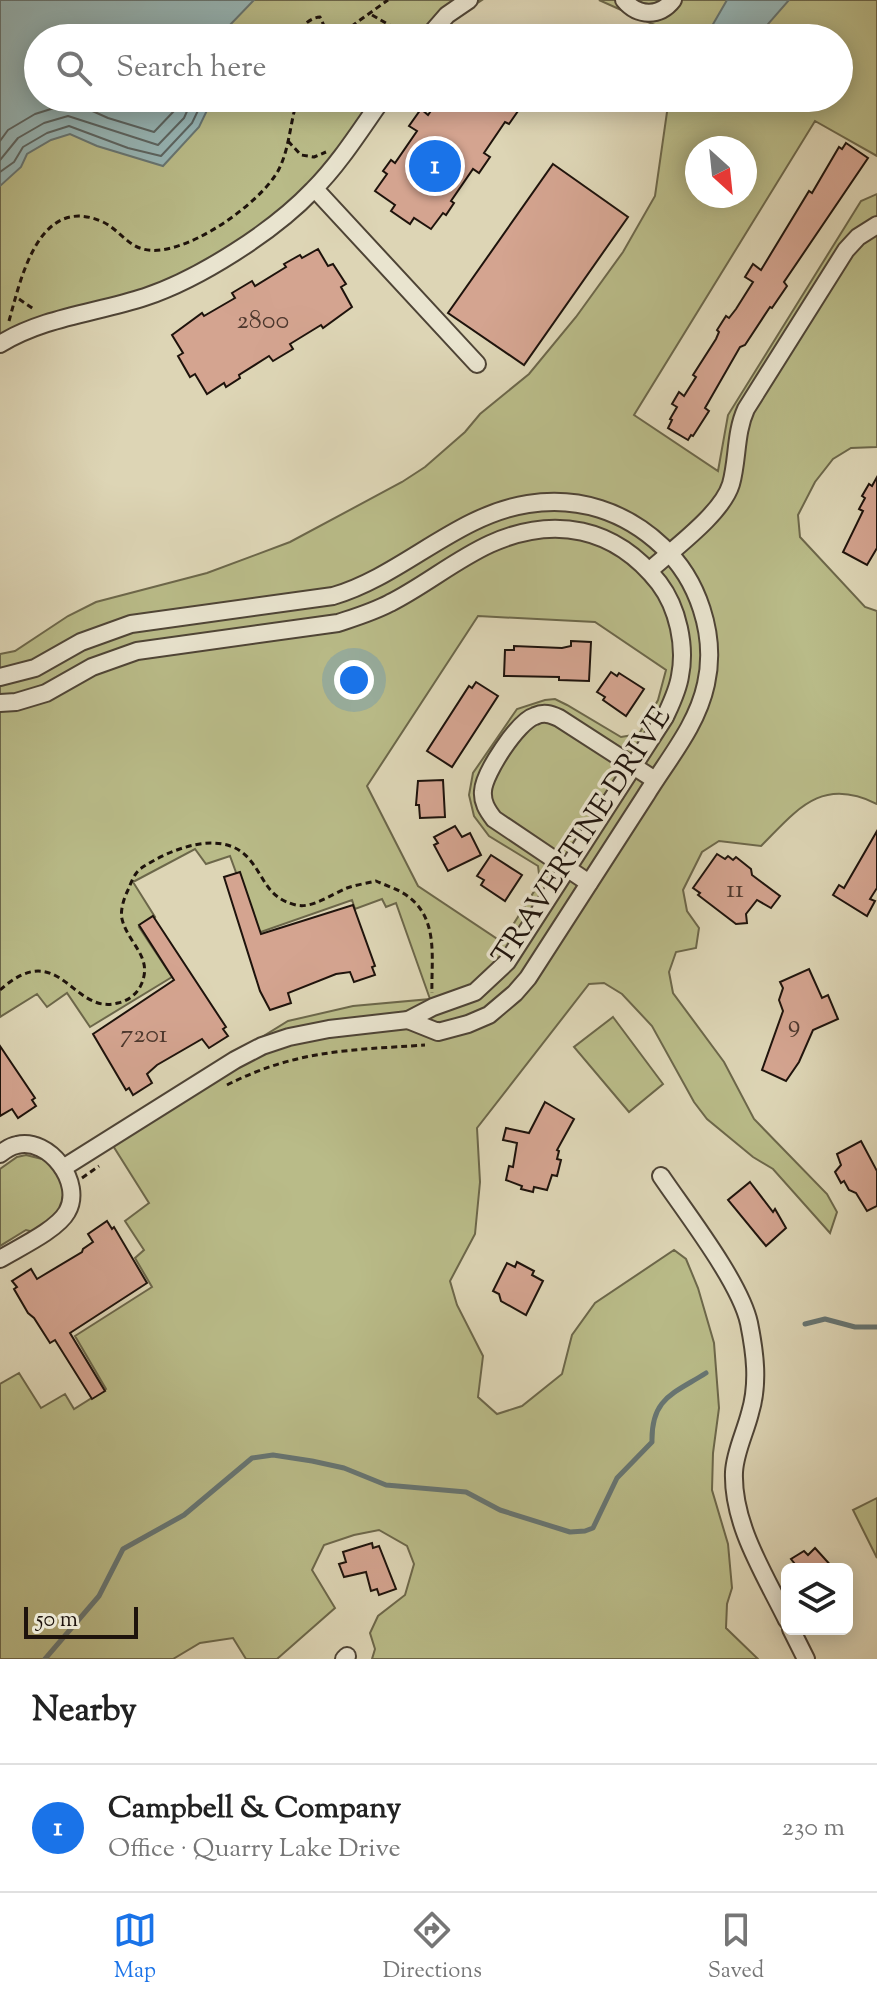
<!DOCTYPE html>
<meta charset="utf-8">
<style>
body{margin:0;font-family:"Sorts Mill Goudy",serif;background:#f6f6f6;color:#222}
.controls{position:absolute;right:24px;bottom:24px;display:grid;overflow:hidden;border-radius:12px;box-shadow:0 4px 20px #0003}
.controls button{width:72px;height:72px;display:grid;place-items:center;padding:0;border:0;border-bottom:2px solid #e0e0e0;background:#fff;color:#222;font:40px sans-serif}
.compass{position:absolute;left:685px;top:136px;width:72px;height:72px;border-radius:50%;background:#fff;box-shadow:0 4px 20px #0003;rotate:153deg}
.scale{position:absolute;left:24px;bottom:20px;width:114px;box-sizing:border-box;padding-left:8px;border:4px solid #1e130c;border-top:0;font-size:22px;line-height:28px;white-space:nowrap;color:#1e130c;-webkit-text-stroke:6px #e9e4cf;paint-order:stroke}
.you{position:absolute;left:354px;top:680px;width:28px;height:28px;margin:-20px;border:6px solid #fff;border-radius:50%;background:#1a73e8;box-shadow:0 0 0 12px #1a73e833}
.badge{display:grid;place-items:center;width:52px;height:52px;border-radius:50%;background:#1a73e8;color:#fff;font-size:26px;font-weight:700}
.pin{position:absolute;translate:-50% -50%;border:4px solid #fff;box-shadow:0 2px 8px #0006}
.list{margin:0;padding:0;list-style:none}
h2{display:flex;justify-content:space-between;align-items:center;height:104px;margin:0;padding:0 32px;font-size:34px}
h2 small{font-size:26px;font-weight:400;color:#767676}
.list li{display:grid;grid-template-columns:52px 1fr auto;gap:24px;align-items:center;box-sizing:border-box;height:128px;padding:0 32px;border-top:2px solid #e0e0e0}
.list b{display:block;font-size:30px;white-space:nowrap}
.list p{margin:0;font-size:26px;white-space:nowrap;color:#767676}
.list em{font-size:26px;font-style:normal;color:#767676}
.icon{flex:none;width:44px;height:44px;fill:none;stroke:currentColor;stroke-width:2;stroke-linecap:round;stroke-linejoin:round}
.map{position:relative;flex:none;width:877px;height:1659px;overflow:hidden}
.search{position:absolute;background:#fff;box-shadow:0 4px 20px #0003;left:24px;right:24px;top:24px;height:88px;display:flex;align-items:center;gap:20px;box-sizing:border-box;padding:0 28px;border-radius:44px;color:#767676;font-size:30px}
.sheet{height:232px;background:#fff}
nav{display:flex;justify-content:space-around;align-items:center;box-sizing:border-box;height:112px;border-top:2px solid #e0e0e0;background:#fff;font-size:22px;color:#767676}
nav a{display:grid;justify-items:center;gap:4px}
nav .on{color:#1a73e8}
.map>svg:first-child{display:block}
</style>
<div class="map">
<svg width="877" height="1659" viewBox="0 0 877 1659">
<rect width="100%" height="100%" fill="#ddd5b5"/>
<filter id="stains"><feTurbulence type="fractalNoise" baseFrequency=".0025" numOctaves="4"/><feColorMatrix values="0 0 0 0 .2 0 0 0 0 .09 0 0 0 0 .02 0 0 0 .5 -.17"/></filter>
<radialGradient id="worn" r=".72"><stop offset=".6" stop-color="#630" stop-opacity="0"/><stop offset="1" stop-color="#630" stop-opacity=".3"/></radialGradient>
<g fill="#b9bb88" stroke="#6c674a" stroke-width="2" fill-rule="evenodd">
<polygon points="0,0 482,0 452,20 436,38 38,38 38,98 393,98 338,175 303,212 211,276 180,292 146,305 46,330 0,351"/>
<path d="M599,0H877V156L815,121L634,415L718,471L728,415L861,201L877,194V447L851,448L833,459L815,482L798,515L800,537L865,607L877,611V804C821,776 797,810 761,846L719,841L702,852L683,890L687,911L699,928L696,948L676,952L669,972L673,993L724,1062L754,1119L827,1194L837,1212L830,1233L773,1169L753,1157L707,1119L694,1102L652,1026L622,994L604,983L589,984L477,1128L480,1182L475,1234L450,1281L457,1305L483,1356L478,1397L497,1414L522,1406L562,1374L572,1335L595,1303L674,1250L686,1259L698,1288L714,1343L719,1408L713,1453L712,1490L728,1544L732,1588L727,1604L726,1628L758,1659H372L375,1649L370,1633L378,1616L405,1595L414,1564L407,1546L379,1530L354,1535L324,1545L312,1570L335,1608L277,1659H246L233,1638L200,1643L173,1659H0V1384L19,1373L41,1408L65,1394L74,1409L106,1389L75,1336L152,1287L135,1258L144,1250L125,1221L149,1203L105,1133L288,1021L353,1006L430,999L396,903L386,907L382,899L355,909L352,900L258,933L230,856L206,864L195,849L133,882L155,917L139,927L172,977L90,1027L67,993L47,1007L37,994L0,1017V654L15,651L68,616L96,602L207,573L290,542L402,482L425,467L465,432L480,414L529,374L576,317L623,252L655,196L669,98H839V38H677V35ZM697,148H745V196H697ZM478,616L595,622L666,670L658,700L639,734L621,737L567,705L555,699L545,700L517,709L473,773L469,795L474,816L489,836L538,866L540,882L502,942L418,886L367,786Z"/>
<polygon points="613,1017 663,1084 629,1112 574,1047"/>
<path d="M26,1155L46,1160C58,1173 73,1194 60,1212C55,1220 42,1226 34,1232L26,1230L0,1246V1169L17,1157Z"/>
<polygon points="877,1498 877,1558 853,1510"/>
</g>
<g fill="#96b6b7" stroke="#667573" stroke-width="2">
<polygon points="0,0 254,0 228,27 226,38 38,38 38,98 213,98 199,127 163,166 97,146 70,134 51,140 27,154 21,167 0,186"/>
<polygon points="727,0 789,0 756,38 705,38"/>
</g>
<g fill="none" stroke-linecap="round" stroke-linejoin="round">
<g stroke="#5a6462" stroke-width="2">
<polyline points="0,141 8,130 35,114 67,104 79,105 108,118 154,132 174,111 180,98"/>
<polyline points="0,160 18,138 44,123 68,116 158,145 184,118 193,98"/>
<polyline points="0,172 14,162 23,147 47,133 69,126 128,148 161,156 192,123 204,98"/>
</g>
<g stroke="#667573" stroke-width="5">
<polyline points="805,1324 825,1319 855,1327 877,1327"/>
<path d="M45,1659L99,1596L123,1549L184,1515L252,1458L273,1455L312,1461L344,1468L386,1485L466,1492L500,1510L570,1532L585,1531L593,1528L617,1478L652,1442C651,1398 673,1394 706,1373"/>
</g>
</g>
<g fill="#d4a490" stroke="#1e130c" stroke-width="2">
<polygon points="440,98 522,98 515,109 518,111 509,124 505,122 484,153 490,157 479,173 473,169 451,201 454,203 446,215 443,213 431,229 414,218 410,224 391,211 395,205 375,191 387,174 383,171 391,160 395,163 417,131 409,126 421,109 428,115"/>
<polygon points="846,143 868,158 784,282 787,286 772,308 770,307 745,345 740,347 705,408 709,411 693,436 691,435 688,440 668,428 672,420 670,419 677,407 672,404 679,392 684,396 696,377 693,375 716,339 719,332 717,330 726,316 729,318 736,309 753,282 745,277 753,264 761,270 809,191 812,193 839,147 842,149"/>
<polygon points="553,164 628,217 524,365 448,313"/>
<polygon points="318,249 328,266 333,264 346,284 341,287 352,307 323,328 321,325 290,344 293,349 273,361 269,356 239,375 240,378 226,387 224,383 207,394 195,374 190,377 178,356 183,353 172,335 202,313 204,316 235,298 232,293 252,281 255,286 286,267 284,264 300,255 302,258"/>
<polygon points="877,477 877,548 867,565 843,552 863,511 859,509 865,498 862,496 869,484 872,486"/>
<polygon points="571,641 591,642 589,681 559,680 559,677 504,676 505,650 514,650 514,646 562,648 571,646"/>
<polygon points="611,672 617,676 619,673 644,689 626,716 603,700 605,697 597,692"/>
<polygon points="476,682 498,696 452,767 427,751 469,686 472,688"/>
<polygon points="443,780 445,817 420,818 419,805 416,805 418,781"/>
<polygon points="455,826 462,837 470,833 481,855 448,871 434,845 438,843 434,837"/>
<polygon points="877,831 877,888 870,899 875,901 867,916 833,895 839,885 844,888"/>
<polygon points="717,854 725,859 728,856 733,860 736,857 751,869 752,875 780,896 771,908 757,900 746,914 747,923 736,924 698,895 700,893 693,888"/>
<polygon points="491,855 522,875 505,901 481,885 484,880 477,876"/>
<polygon points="240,872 261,934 353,905 375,966 372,967 375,975 354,982 350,972 336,974 288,993 291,1003 270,1010 260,991 224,877"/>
<polygon points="153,916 226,1027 223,1029 228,1036 209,1048 202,1039 157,1065 147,1074 152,1083 133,1095 129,1088 126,1090 93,1034 174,980 139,925"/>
<polygon points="809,969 822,998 828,995 838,1019 813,1030 799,1062 786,1081 762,1070 783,1011 779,1000 783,988 780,982"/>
<polygon points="0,1046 35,1098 32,1100 36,1106 18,1118 12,1109 0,1116"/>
<polygon points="545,1102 574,1119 557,1150 559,1151 557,1159 561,1160 557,1176 552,1175 547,1190 534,1187 533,1192 521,1189 522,1186 506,1180 509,1166 513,1167 517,1143 503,1140 506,1128 529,1133"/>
<polygon points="861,1141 877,1171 877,1206 867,1211 856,1193 849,1190 844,1181 841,1183 835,1172 841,1165 837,1154"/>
<polygon points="750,1182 773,1212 775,1209 786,1228 766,1246 728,1200"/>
<polygon points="107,1221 112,1229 114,1227 147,1283 70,1333 105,1391 92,1399 55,1340 50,1343 34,1318 28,1313 14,1289 17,1287 12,1281 31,1269 37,1279 82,1252 83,1249 93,1242 88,1234"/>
<polygon points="517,1262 534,1271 532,1275 543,1281 526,1315 501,1301 499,1294 493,1291 507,1263 515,1267"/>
<polygon points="372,1543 373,1548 379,1546 396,1589 379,1595 377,1589 371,1591 366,1572 344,1577 339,1564 346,1562 343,1552"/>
<polygon points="815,1548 834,1569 799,1569 791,1559 804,1551 808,1555"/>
</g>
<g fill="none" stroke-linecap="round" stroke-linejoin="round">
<defs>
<g id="minor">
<path d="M624,0C638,17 660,17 673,0"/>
<polyline points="427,38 447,15 469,0"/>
<polyline points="315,189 477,364"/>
<path d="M0,344C44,317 96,313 145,297C199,279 273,232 313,190C340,163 361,129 383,98"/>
<path d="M649,571C673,549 722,514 731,484C738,459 735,433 746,409L846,250L858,237L877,225"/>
<path d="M0,677L35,668L81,642L131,624L333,596C402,576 456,515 528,504C578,496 625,511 662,546C698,579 717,635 706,684C697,726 668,759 646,795C607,856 568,917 528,978L515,993L489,1015L468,1024L438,1032L408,1020"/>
<path d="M0,703L16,702L46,693L92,667L137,651L338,623C356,617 373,612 390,603C424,586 455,560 490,544C554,515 615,527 659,583C678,608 686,646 680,676C678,690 671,704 665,717L507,962L475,992L433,1007L408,1020L329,1029L289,1037L262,1046L235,1060L63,1168"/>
<path d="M589,883L494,819C487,810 482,802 483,791C484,773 518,721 535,716C544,712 550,714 559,718L655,780"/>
<path d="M0,1154C5,1150 11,1146 17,1145C49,1137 84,1183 67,1212C57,1230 18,1248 0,1259"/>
<path d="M661,1176C686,1213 740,1282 749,1323C755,1353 759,1383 750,1413C745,1433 735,1452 734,1472C732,1524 765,1575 787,1620"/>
<polyline points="791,1629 806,1659"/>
<polyline points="344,1659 347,1656"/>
</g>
</defs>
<use href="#minor" stroke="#4e4436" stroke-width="20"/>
<g stroke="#1e130c" stroke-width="3" stroke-dasharray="6 4" stroke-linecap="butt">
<polyline points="372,15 391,26 397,38"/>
<path d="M294,38C301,28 308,18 320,17L325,28L321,38"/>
<polyline points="335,38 388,0"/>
<polyline points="288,141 301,155 314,157 326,152"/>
<polyline points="19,299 35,310"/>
<path d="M9,321C21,278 39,193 103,222C118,229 127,245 143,249C182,260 262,203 279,169C290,147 290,121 298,98"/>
<path d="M0,990C60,936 72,1016 118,1003C128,1001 137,994 141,985C154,957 128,944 122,919C120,910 124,898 128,890C131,883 134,874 140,869C169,849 224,827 250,860C265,878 267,898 296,905C312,909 332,894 347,888C356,885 367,883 376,881C387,886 401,890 410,898C439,921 431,961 432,993"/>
<path d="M227,1085C295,1050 351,1050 425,1045"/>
<polyline points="82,1178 99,1166"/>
</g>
<use href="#minor" stroke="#e9e4cf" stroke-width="16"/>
</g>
<g text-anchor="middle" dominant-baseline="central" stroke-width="7" stroke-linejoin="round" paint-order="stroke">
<g font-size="26" fill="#4c372d">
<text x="263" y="321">2800</text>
<text x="735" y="890">11</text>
<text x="794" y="1025">9</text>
<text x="144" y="1035">7201</text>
</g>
<g font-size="30" fill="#1e130c" stroke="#e9e4cf">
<text transform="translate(583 837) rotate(-57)">TRAVERTINE DRIVE</text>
</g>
</g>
<rect width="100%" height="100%" filter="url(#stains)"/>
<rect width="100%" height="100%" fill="url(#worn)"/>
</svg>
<div class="controls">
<button><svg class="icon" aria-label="layers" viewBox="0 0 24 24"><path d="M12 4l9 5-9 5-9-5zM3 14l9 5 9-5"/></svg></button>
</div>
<svg class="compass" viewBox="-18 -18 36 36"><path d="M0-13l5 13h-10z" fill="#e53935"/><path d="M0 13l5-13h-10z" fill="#767676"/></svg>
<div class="scale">50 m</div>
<div class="you"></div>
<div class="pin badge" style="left:435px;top:166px">1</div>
<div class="search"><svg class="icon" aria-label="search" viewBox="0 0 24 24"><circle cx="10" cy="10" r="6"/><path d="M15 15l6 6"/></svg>Search here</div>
</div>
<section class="sheet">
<h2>Nearby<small></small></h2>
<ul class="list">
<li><span class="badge">1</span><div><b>Campbell &amp; Company</b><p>Office · Quarry Lake Drive</p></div><em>230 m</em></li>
</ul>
</section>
<nav>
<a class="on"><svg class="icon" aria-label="map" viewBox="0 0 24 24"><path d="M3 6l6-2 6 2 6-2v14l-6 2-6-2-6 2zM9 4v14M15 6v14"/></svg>Map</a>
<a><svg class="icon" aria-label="directions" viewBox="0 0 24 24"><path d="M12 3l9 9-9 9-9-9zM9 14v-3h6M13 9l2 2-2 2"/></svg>Directions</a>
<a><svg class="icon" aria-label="saved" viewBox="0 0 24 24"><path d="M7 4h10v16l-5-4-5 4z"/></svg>Saved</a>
</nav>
